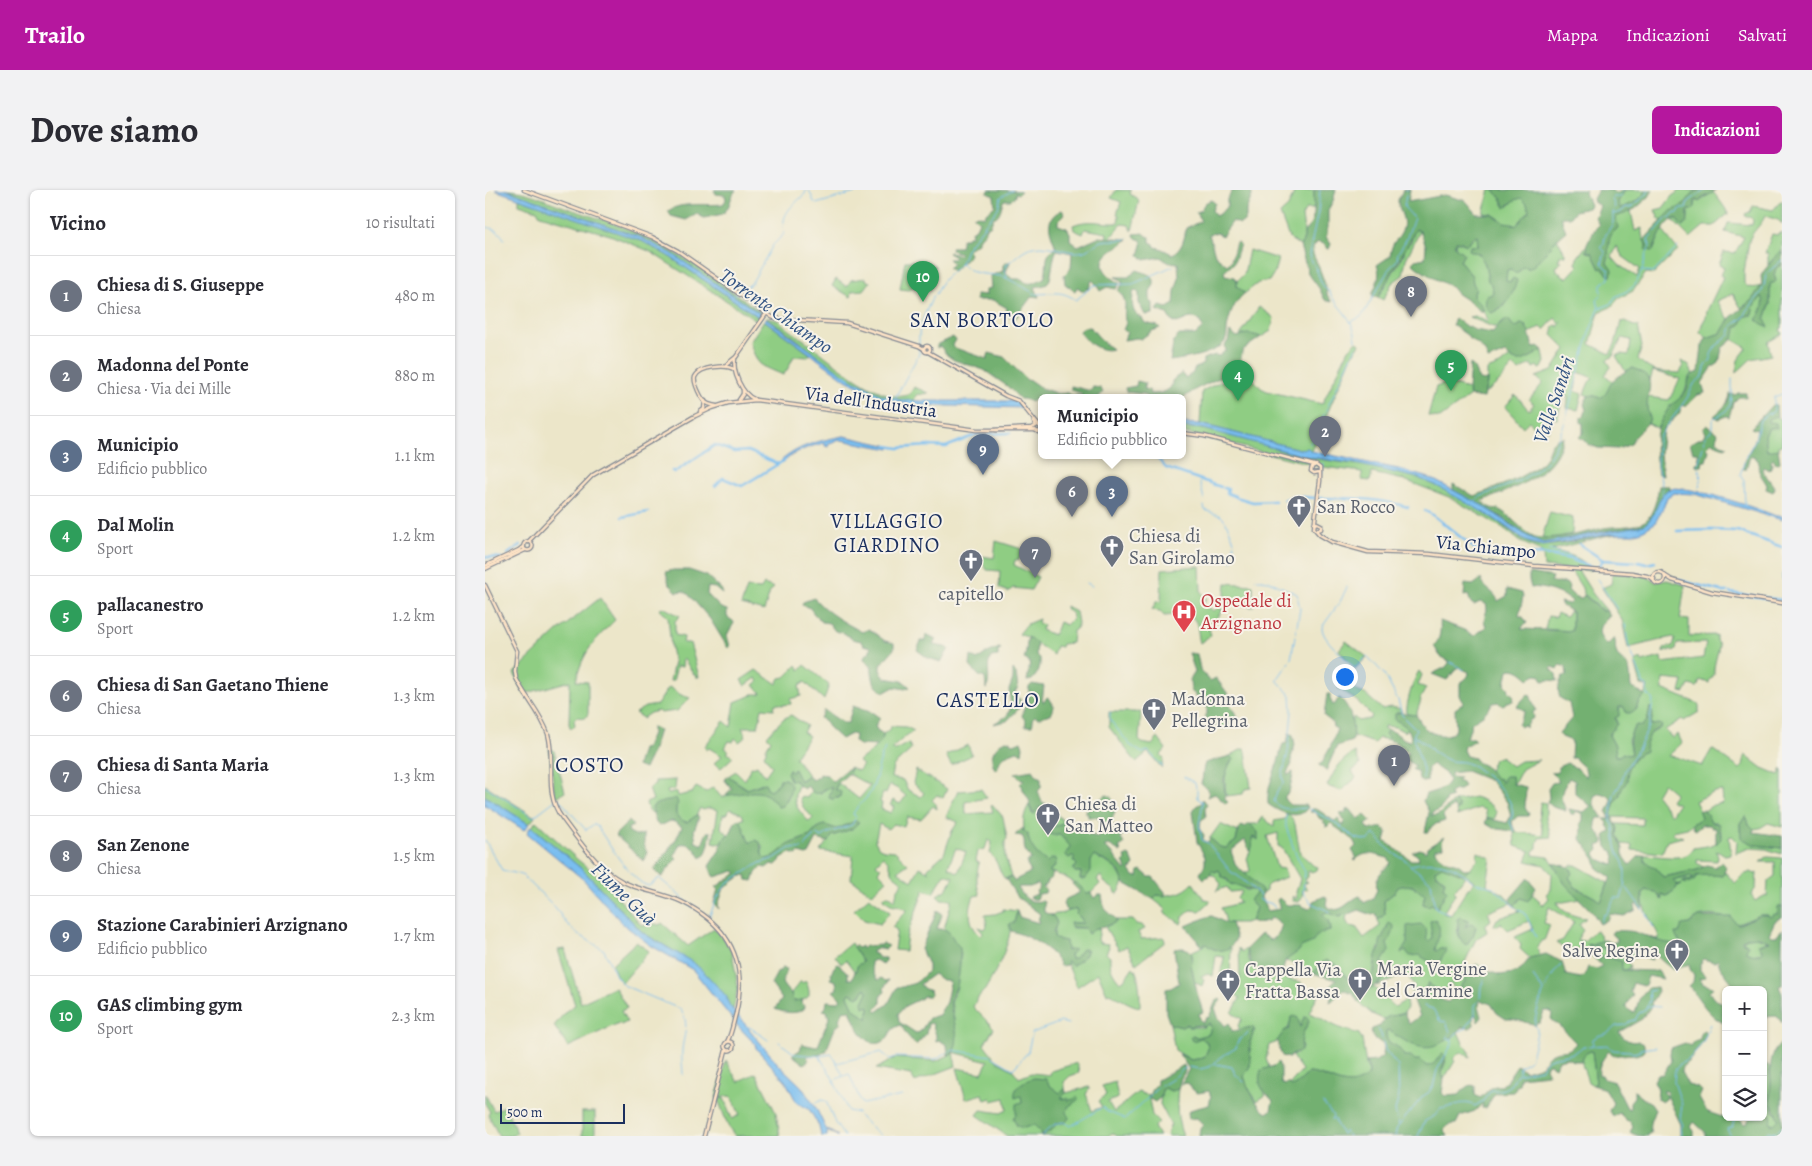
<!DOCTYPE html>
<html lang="it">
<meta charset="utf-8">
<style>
body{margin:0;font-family:Alegreya,serif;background:#f2f2f3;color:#2b2b33}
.controls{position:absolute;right:15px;bottom:15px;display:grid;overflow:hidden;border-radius:8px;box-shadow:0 1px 4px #0004}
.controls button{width:45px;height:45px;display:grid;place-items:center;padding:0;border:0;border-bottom:1px solid #e1e1e2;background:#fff;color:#2b2b33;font:25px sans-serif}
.scale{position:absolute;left:15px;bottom:12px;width:125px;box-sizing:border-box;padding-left:5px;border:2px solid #1b2f5e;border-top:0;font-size:14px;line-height:18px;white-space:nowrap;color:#1b2f5e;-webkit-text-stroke:4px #f7f3e8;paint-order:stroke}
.you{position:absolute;left:859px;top:486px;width:18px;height:18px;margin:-12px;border:4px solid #fff;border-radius:50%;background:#1a73e8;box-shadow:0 0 0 8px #1a73e833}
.badge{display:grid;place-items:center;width:32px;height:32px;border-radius:50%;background:#b5179e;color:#fff;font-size:16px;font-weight:700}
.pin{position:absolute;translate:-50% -41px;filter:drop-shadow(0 1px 2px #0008)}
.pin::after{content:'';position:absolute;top:26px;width:18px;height:15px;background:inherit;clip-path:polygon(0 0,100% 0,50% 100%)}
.popup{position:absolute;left:553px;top:204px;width:148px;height:65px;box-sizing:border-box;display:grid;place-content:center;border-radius:8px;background:#fff;filter:drop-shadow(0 1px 4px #0005);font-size:16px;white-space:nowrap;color:#7c7c81}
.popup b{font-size:19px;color:#2b2b33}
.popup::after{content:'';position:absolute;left:50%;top:100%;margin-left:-10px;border:10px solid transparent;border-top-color:#fff}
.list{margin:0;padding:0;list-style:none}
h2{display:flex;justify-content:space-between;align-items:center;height:65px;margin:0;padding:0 20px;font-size:21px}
h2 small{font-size:16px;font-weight:400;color:#7c7c81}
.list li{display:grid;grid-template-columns:32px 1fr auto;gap:15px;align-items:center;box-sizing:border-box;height:80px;padding:0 20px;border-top:1px solid #e1e1e2}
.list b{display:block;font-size:19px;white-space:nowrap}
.list p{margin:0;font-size:16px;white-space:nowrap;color:#7c7c81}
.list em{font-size:16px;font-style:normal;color:#7c7c81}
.icon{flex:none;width:28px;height:28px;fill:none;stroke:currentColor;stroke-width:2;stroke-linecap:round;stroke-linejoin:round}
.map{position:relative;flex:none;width:1297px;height:946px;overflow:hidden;border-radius:8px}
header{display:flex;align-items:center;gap:30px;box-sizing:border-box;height:70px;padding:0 25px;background:#b5179e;color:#fff}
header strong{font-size:24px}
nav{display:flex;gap:28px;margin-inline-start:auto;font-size:18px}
.intro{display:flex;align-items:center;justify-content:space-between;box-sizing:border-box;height:120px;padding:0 30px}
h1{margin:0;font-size:35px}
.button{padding:12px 22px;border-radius:8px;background:#b5179e;color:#fff;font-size:18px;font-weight:700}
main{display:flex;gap:30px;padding:0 30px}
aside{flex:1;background:#fff;border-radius:8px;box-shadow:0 1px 4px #0004}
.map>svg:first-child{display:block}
</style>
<header>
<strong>Trailo</strong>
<nav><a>Mappa</a><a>Indicazioni</a><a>Salvati</a></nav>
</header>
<div class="intro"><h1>Dove siamo</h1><a class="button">Indicazioni</a></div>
<main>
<aside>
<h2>Vicino<small>10 risultati</small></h2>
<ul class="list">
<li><span class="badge" style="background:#6b7280">1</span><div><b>Chiesa di S. Giuseppe</b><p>Chiesa</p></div><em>480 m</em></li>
<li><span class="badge" style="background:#6b7280">2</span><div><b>Madonna del Ponte</b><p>Chiesa · Via dei Mille</p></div><em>880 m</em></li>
<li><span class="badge" style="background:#5c6f8a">3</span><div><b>Municipio</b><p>Edificio pubblico</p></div><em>1.1 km</em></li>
<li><span class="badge" style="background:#2e9e5b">4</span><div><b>Dal Molin</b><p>Sport</p></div><em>1.2 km</em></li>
<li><span class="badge" style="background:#2e9e5b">5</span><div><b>pallacanestro</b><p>Sport</p></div><em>1.2 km</em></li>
<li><span class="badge" style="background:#6b7280">6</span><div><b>Chiesa di San Gaetano Thiene</b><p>Chiesa</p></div><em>1.3 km</em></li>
<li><span class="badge" style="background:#6b7280">7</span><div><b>Chiesa di Santa Maria</b><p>Chiesa</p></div><em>1.3 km</em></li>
<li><span class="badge" style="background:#6b7280">8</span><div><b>San Zenone</b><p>Chiesa</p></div><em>1.5 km</em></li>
<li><span class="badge" style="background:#5c6f8a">9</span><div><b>Stazione Carabinieri Arzignano</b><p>Edificio pubblico</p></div><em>1.7 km</em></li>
<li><span class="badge" style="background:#2e9e5b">10</span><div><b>GAS climbing gym</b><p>Sport</p></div><em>2.3 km</em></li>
</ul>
</aside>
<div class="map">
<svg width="1297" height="946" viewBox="0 0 1297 946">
<rect width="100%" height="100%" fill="#f7f3e8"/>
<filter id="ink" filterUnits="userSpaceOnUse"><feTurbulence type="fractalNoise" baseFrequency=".02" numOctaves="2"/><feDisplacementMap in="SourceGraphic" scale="10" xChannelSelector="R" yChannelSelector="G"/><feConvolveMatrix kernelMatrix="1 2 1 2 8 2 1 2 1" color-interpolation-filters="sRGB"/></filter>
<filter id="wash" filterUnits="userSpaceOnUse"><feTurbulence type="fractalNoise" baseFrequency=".0096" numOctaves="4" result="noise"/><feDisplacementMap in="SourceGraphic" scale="20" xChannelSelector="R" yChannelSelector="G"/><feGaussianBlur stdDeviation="1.12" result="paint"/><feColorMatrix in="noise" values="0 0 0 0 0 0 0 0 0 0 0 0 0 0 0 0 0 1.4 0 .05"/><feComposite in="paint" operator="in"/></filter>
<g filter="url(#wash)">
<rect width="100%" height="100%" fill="#ece6c9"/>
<g fill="#8fcd83" stroke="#557e70" fill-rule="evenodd">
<path d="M20,0C41,0 62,11 82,18C112,28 143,37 171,52C208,71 242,98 276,122L277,125L186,63L155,47Z"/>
<path d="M631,0H646L645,4L654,10L647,41L644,35L637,34L625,48H621L622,43L600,39L598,44L589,40L588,35C605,28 616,34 633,33L634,25L632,24L636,12L626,8Z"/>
<polygon points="803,0 829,0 829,19 821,19 817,26 819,42 819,49 815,56 804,48 795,24 803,17 809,3"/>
<path d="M1005,0H1009C1014,5 1018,8 1018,15L1024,16L1030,10L1036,8L1042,14L1044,21L1031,36L1019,32L1007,24L998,23Z"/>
<polygon points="1140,0 1159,0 1160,3 1152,11 1135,19 1133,12"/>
<polygon points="1196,0 1215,0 1208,3 1199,15 1177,31 1174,29 1170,20 1178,18 1187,6"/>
<path d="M1228,2C1232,7 1241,18 1243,24L1229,36H1219L1205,48L1187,30L1191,29L1198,36C1204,32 1203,27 1203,20H1207L1210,17L1211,10L1214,12Z"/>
<polygon points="34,7 157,51 185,67 275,128 273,131 164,61 125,45 55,25 52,20 34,14"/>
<path d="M1297,10V34L1293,30L1280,26C1276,36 1267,41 1264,51L1259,82V93C1263,99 1270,98 1276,96L1266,111L1256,118L1248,104L1232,111L1244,129L1236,143L1222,148L1215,142L1217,134L1221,127L1222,121L1238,87L1236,86L1239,77L1234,75L1239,62L1250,63L1259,47L1240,42L1243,33L1267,35L1268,30L1265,27H1261L1260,24L1265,22L1268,16L1288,20Z"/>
<path d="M1144,21H1146L1150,41L1157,38C1156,47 1160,55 1168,61L1177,40L1193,60L1169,84L1161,83L1148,101L1134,108L1126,117L1114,122L1105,154L1125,164L1130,154L1136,132L1140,131L1149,136H1153L1157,156L1153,169C1168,184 1175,182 1195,183L1198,177L1196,171L1203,174L1208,184L1204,187L1200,201L1192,212L1185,216L1172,238L1163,233L1165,228L1161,217L1163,207L1184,210L1195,189L1168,181L1165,191C1162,185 1155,181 1148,178L1141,182L1131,166L1136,164L1144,165L1146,150L1137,148L1128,166L1122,170L1126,177L1120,185L1128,192L1120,205L1115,208C1108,205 1105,207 1099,204L1104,192L1108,188L1093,182L1090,201L1097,204L1093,220L1082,218L1083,207L1078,206L1072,229L1068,228L1063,241L1057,237L1054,241L1044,231L1038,237L1020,217L1030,205C1036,209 1038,215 1044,220L1049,214L1044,210L1058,193L1051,187L1067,181L1081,159L1067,145L1069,136L1072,135L1073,137L1077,131L1074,133L1070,128L1059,140L1056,137L1044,143L1040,135L1036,134L1030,138L1024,131L1020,130L1012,137H1008L984,127L990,126L1002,132L1003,130L998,119L989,107L987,86L975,71L979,64L970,57L971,51L982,55L991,46L993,47V56H985L986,61L994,63L1000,74L1003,91L1006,94L1008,101L1007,104L1010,122L1018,117L1029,98L1026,91L1023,92L1021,90L1022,80L1026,79L1028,82L1033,83L1038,77H1047L1072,48L1081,65H1075V68L1073,69L1074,71H1076L1074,75L1071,77L1073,82L1082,88L1093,76L1091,73L1092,68L1101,56L1103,57L1101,62L1107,63L1115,79L1117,77L1124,86H1126L1127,82L1122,73C1125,63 1120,46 1131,40V27ZM1132,56L1137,66L1155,79L1152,87L1134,75L1127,67Z"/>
<polygon points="930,39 935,41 921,69 918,85 907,93 898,110 893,107 918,66 921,55 926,52"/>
<polygon points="1297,42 1297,62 1294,62 1283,75 1283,63 1280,63 1287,44 1293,45"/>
<polygon points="764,60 793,69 789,83 784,91 773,93 759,104 752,97 752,91 759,84"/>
<polygon points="420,71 442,71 450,76 445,100 427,97 424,100 415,99"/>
<path d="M1297,73V138L1295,139L1297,144L1283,152L1286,165L1266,169L1251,183L1253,170L1262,158L1247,149L1250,143V138L1255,136L1259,127L1267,125L1268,118L1277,106C1282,113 1275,123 1272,130L1280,136L1281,127L1285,114V94L1291,90L1289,85L1291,78L1296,75Z"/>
<polygon points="381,88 382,91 385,92 379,100 367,101 366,107 347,96 351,89 362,97 366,90"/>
<polygon points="774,117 789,128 786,141 776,147 764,144 754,147"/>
<path d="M283,127L294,131C302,139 312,145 322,152C342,167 393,211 419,206C425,205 426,202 429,197L444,203L431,205L429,211C418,210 406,209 395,205C352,189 320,151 281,128Z"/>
<path d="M279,130L325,164L323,167L309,166L302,180L298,185C274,174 273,178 265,152Z"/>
<polygon points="872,151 875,154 866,168 826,261 814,259 715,234 717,201 753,183 758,184 761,181 776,198 782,201 837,214 864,159"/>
<path d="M1056,160L1058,161L1060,172L1057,178L1054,179L1052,176L1048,178L1046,174L1034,181L1028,176L1013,193L999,204L1002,194V180L1015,175L1025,167C1035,174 1048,167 1056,160Z"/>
<polygon points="961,193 983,199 985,206 955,228 943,226 951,197"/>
<polygon points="1292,226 1293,228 1297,229 1297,255 1293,256 1293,259 1282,261 1280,245 1284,238 1292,237 1283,232 1282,229"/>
<path d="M697,237C738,238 778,257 818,266C861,275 908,275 948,294C968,303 988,316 1007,328C1021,336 1036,353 1052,355C1078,358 1110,344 1138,343L1119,346L1067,360C1081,364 1098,367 1106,380H1093L1108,404L1121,420L1119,422L1098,403L1097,398L1085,379L1059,377L1058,365L1054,360L1036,352L1018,338L964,307L919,290L887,283L885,291L877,290V282L838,277L697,242Z"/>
<polygon points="1065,322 1088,328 1087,344 1073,347 1057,348"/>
<polygon points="511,351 537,359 534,370 530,370 529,375 553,387 546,400 528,398 523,402 514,398 515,381 502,380 498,374 496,366 509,368"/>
<path d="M715,376L716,402L721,408L718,414L729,421L733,417L738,420L724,439L726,445L715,453C711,438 716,429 698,422L697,426L693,427L692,425L679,426L675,421L667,420L671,412L676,411L677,379Z"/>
<path d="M1128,383L1161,386L1171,392L1182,390L1200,395L1195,429L1204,430V446L1231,445V450L1234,454C1233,465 1228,474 1229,485L1224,491V493L1215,490L1212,497L1204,495L1200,503L1195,502L1198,491L1178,489L1177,499L1214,514V522L1199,531L1197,529L1180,540L1187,548L1193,544L1197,553L1183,566L1191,567L1217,576L1227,559L1255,579L1258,576L1260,565L1277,578L1294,585L1297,579V637L1283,633L1275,638L1269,639L1262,632L1261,628H1259L1255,633V642L1270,655L1297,658V664L1281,659L1265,658L1251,663L1252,651L1247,646L1244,647L1246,664L1240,665L1231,661L1233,667L1232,671L1212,670V673L1218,677L1212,680L1178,687L1171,678L1160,672V665C1173,665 1203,673 1208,658C1224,656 1247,654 1231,632H1226L1219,621L1228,615L1238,613L1237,601L1230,602L1210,611L1215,621L1216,628L1202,638L1188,641V644L1198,647L1182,651L1177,663L1147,660V655L1136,654L1132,645L1131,634L1158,635V628L1126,627C1126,620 1130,611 1135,605V602L1143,578L1150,567L1158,562L1165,544L1177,537L1175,534L1166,535L1164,524L1162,531L1157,536L1154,535L1149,537L1143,550L1146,564L1142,565L1138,563L1134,566H1131L1130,556L1124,545L1132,532L1130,528L1135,520L1134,518L1137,516L1148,521L1152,519C1152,511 1160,505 1163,497L1156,495L1150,472L1156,469L1157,472L1176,467L1177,473L1218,468L1221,453L1192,454L1191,460L1178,462L1179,458L1188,456L1190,449L1188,447L1143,458L1137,430L1117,398L1126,394ZM1178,593L1190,603L1185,610L1193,614L1186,625L1171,605Z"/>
<polygon points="741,393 768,395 768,417 739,413"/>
<polygon points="279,394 289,398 285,402 279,421 256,415 262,398 276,399"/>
<path d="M115,408L130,430C109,451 98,461 91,491L103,492V524L100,528L91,527L89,530L90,535L86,539L84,534L85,491L39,504L29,483L72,442Z"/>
<polygon points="581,416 591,422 593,433 591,439 588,441 587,453 577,454 576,457 571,456 568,465 544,448 534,444 542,434 554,429 553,433 558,435 556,440 569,445 574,432 581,435 588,428 587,424 581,419"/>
<polygon points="178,417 195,426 190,431 190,445 199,447 198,453 205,453 214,487 211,487 198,468 197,477 192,476 188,491 185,491 189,472 186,457 183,427 174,419"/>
<polygon points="1084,422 1087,422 1087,441 1060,439 1063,426 1070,427 1072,423 1081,427"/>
<polygon points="861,451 882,467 870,479 854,460"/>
<polygon points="312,475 315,480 320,475 344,495 339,510 320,492 314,496 316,506 305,509 306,514 296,515 295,514 290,514 289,519 277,518 273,537 257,537 261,547 254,552 250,548 248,552 244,551 240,558 244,561 242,563 248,567 236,578 229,573 237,566 224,558 221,560 220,556 239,531 246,537 250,512 267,505 268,506 267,504 275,504 276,503 269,495 274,491 271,488 260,496 256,490 271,480 292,494 295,488 300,487"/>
<path d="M934,481L937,485L933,495L941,498L935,509L936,510L931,525L922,524C920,515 929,488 934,481Z"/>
<polygon points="860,494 874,502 880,504 897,519 906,517 916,519 916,522 912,522 911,530 919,534 923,539 920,542 910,537 899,536 899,539 903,540 900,543 904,550 894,548 889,553 868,546 866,531 869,527 873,531 885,529 887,526 872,511 853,498 855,495"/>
<polygon points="184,497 196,505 205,508 192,521 175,523 173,521 165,523 159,527 159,529 150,523 160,517 172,515"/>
<polygon points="624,522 656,522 654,550 657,553 667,555 673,548 681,559 676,565 679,568 677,578 663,562 651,572 624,537"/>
<path d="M306,525L322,536L318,542L324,546L310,567L323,585L314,591L308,582L306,583L304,579L307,590L312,592L313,596C305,613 313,619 324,632L328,628L318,617L315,609L317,606L322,608L326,601C334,605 338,601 344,597L347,599L345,605L347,609L354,608V601L350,599L353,593L374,609L385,596L362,583L366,580L365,577L373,581L378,575L373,571L385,563L391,556H393L398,547V544L406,538V536L421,537L429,541C419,546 415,552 407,558L409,561L423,553L427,559L408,576L406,588L418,590L423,600L436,607L439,603L428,593L431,580L462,599L458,608L452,605L447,610L451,614L452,619L448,616L436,629L422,627L419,636L408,634L403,639L394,634L390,651L394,658L399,660L410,661L423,674L413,681L427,691L435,677L444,682L442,680L444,677L459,664L467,641L473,632L461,627L473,600L475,601L496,599L502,608L480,612L481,622H480L481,624L508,622L506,615L507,614L518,627L522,649L520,651V667L526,687L521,688L522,691C513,683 514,671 505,664L507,652L503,650L500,659L493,661L491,671L494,673C491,685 491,694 495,705L489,706C483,721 483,735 496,746L498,743L493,737L500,739L502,736L500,725L510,724L518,721V719L532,721L529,733L525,734C528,749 509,785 501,798C500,801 497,802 496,804C492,808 490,813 488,817L509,838L499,854L512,871L528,880L534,888L546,883L565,885L566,881L592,873L594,883L585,886L579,892L581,903L603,897L605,898L601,904L607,921L617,917L613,911L621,905L617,896L630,892L633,908L623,912L629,922L653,902L661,905L663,904L667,925L674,932L669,937L674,946H632L627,943L623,946H522L492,925L496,920L516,923L522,920L520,908L507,911L506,908L500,910L498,904L481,909L472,878L497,883L503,871L468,862L471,876L430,892L426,885L391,879L410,868L451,871L467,864L470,856L471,841L466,812L472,797L476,763L463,742L459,739L467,710L456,709L452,705L461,700L469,687L460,684L448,703L439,700L422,745L420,761L409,760L412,740L407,737L422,720L412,715L409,716L398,709L400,706H405L410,710L412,701L418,692L408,684L403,671L398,666L391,674L396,678L393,681L402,690L387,704L366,689L368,666L335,661L347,646L367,639L373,631L352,639L339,635L332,638L325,646L304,654L288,667L281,669L277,665V655L264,652L263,650L255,630L259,629L257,624L246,619L240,625L238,624L236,638L243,644L235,654L228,652L233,620L224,618L218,620L215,618L211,626L202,632L198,631L191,625V617L186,610L168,616L169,624L163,620L161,613L168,610L164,599L170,594V591L191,590L190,599L182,601L183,604L192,602L193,606L207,603L211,597L221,602L228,597L237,608C241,604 268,600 275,601C283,603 289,610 293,617C304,611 305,605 305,593L300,589H295L294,593L284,601L277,593L263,599L243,586L251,581L260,590L265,578L272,575L280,586L287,576L279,565L281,562V558L286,550L282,546L298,529ZM405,595L413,599L421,606L415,614L408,610L405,615L409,617L406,623L396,619L397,613L395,612L398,603L401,604ZM471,658L481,662L473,683L463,677Z"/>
<polygon points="483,555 487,565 466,575 461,565"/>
<polygon points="64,558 69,561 80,602 70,608"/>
<path d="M757,559H759L761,561L766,598L760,599L758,604L741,606C740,592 738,582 748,569L745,566Z"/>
<path d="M870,562L875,575L867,581L871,588L856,601L842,596C850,580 854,571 870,562Z"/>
<polygon points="1016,566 1017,569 1027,576 1035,571 1054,570 1037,579 1029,594 1028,594 1027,593 1019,591 1018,593 1016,592 1015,589 1011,588 1004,581 1009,569"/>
<polygon points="0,595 50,627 44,634 0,606"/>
<path d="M989,607C999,610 1005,613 1012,622L1009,630L1006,628L1002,629L1000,620L994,618L972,626L971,620L974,617L969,611Z"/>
<path d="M1056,612L1061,613V627L1066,647L1054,648L1052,654V658L1048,661V665L1064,667L1073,679L1080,694L1095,709L1079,712H1072C1075,722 1091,727 1101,728L1094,734L1098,740L1092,750L1099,751L1110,740L1115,744L1116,751L1103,755L1118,758L1123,762L1139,766V769L1145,775L1144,779L1136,780L1137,771L1117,766L1113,772C1103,763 1097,755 1083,761L1071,753L1078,750L1089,732L1064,717L1059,733L1065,735L1059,751L1057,750L1052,757L1055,766L1045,768L1035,759L1036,755L1030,747L1048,739L1044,731L1023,740L1016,733L1011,736L1009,735L1012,729L1035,721L1029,715L1036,708L1043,710L1047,704L1055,711L1054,713L1058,715L1064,708L1061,704L1066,700L1067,684L1059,675L1041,671L1045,661L1030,656L1029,642L1059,645C1056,634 1052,623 1056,612Z"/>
<path d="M544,615L547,624L555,617H562L563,615L578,631L576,635L565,636L560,641L568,645H575L585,656V659L581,662L584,668L587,666L590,667L588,670L592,675L588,679L590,682H596L595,689L598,690C609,682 602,673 609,666C625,675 632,675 639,693L633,704L630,702L631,701L619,692L616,686L612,689L615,694L606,703L602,704C592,693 581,686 565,682V679L568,678L570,668L562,672C543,661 531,635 544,615Z"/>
<polygon points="802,624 804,624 810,634 815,663 829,676 833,677 832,680 826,682 825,680 823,681 823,687 819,690 823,692 818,694 822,699 818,700 817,707 814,712 808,711 807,708 808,706 810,709 812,708 811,702 815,689 797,658 793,656 793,643 782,646 792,678 799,679 801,687 784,694 781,697 781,701 777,704 777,701 760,683 765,681 762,668 766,660 767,648 769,647 773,649 769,639 765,634 773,634 778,627 789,637 789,631 800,629"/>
<polygon points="51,631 93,670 118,690 156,735 171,734 174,735 177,733 203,756 229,738 239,749 247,762 253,797 248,821 220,783 189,761 158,743 98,680 47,637"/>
<polygon points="735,634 753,642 751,651 742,658 735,657 725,648"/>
<path d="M993,662L1006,668L1002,695L1019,704L1026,713L1003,722L1006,730L1000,735L1002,742L991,749L979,774L982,777L986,778L992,774L1001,781L989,786L979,785L980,791L975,798L974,804L965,793L954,808L947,796L943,793L936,805L930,807L925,800L930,798L922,784L891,796L899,789L900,779L897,772L902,754L908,741V738L902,736C898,747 888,771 889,782L884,788H871L868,790L862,788C856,778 851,773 840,770L828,783C817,780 813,773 800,771L816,757L829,749L830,745L845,741L843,730L837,726L841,722L854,727L860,724L862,725L861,730L864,736L871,737L879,748L895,736L893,730L900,724L899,711L910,702L913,696C919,696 925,694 930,698C934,700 935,703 940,704L938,714L943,716L947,714L950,717H953L961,702L958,697L960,690L951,684L950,679L957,675L980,684L993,669L992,666ZM981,685L989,691L985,698H983L966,725L958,723L971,703L969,701ZM975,727L984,730L980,738L987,733L991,737L988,746L981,755C972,748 970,737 975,727Z"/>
<path d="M1282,667L1297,668V718L1293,717L1292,725L1285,727L1282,725H1275L1253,734C1245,727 1224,723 1214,727C1210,729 1196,739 1193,743L1195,754H1181L1166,748L1174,749L1173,744C1166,730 1154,716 1159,700L1171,702L1176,710V705L1182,706L1191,699L1192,696L1197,695L1191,694L1188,691C1194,690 1201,687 1208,687L1207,690L1198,691L1200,694L1210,686L1231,684L1238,686L1240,682L1250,693L1258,685L1266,682L1270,684L1272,683L1271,698L1266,705L1270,711L1279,706L1282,707L1283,691L1290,686V672H1275Z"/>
<polygon points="1087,675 1091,675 1123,693 1116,712 1109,707 1090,697 1084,687 1087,680 1084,677"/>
<polygon points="727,680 730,682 734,680 739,688 747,695 751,693 761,700 770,700 771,704 765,711 771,718 766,731 759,733 741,733 739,724 736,718 755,713 752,708 757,702 756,701 745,702 742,697 731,701 736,694 729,685 725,685"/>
<path d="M708,693L719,709L725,710L726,711L715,721L706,720L698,727L696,734L679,722L682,720L668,709L672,705C685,706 699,704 708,693Z"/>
<polygon points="384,707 405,722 395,734 379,730 369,720"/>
<path d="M590,719L593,721L591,724L596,728L598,733H586L587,738H600L603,744L611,738H615L613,750L615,753L623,754L624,757L621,763L625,767C624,777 628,784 635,792L639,790L648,777C655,783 655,807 655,817C646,816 633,807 624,803L622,804L613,783L592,797L582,773L584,771L589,773L601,765L602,760L600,758L597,759L594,765L588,770L586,769L584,760H581L580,751L570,749C567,742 572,737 571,730L565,725L579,723Z"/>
<polygon points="632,730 648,730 651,734 657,735 660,739 653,742 656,749 679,747 680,752 651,774 642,756 634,760 620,737 631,732"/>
<polygon points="1270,747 1285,751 1275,753 1277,763 1266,765 1261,761 1261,753 1257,752 1262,748"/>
<polygon points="151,752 164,761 137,793 131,785 127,774"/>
<polygon points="366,753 378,772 373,775 370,782 361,770 356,774 350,766"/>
<path d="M722,754C728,762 737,761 746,757L745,795H749L750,790L755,789L754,758L757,762L761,759L763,769L770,779L778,781L784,788H790L795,783L801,789L816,792V796L833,805L824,823L832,826L854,838L874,844L877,849L881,875L884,882L883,886C859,905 849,885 824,883L808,897L805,896V894L817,880L806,865L812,864L817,858C813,849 819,840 824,832L818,830L815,837L812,831L806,827C805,840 797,852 784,855L781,869L784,877L779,903L781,905L772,911L763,898L759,886L765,876V852L768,844L766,842H769L770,840L765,837L755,841L753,835L757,829L747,823L755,808L735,791L739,767L731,766L728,786L722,784L716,786L719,790L717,796L709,792L706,777L708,768L706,762Z"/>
<polygon points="80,759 96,813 130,797 142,818 136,821 142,832 136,835 134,833 83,857 69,836 81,821 90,815 73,760"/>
<path d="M316,791L317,793L321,791C327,807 325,810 308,811L306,803Z"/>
<polygon points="889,797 910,817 921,810 922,818 919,823 898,829 887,824 873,812 882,800"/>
<polygon points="381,798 383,802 380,810 381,817 383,816 384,818 383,829 369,819 363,806 365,803 375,806"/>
<polygon points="724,833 726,837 724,844 711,848 706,851 716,848 722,852 723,859 719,868 706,870 690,860 685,834 697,837 703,834 704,837 719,837"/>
<path d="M903,840C923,852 934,863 957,852C964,849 969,848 973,842L979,855L983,858L985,867L975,862L968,869L970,871L959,889L956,883L961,871L952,869C950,874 947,876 941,876C936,869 926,871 919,866C916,863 914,858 911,856C902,851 901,853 901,841Z"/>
<path d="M1107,861L1111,893L1108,895L1103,892C1101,882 1088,864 1107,861Z"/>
<polygon points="241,870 253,892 271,883 291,923 295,946 250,946 243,936 233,909 239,908 247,929 255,925 247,907 244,906 231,908"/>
<polygon points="1278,873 1284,876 1286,894 1285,910 1288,920 1295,929 1289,934 1286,934 1282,923 1278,923"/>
<path d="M680,898L686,901L693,899C691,913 692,932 698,946H682L684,938L686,935L675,914L677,900Z"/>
<polygon points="0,904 9,921 20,916 32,943 26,946 14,946 3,924 5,922 0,913"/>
<rect x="97" y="922" width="13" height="24"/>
</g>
<g fill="#73b071" stroke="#477068" fill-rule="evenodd">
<path d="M229,0H251C244,8 247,15 238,24L219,28L212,24L201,30L186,26L183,21C196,11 222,16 238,14L241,10L240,5L231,4Z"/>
<path d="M504,0L536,1L533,4L530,3V7L525,10H519C515,17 517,25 508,28L505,36L500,38V43L493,49V53L483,59L485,65L468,81L463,78L468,74L463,69H468L470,67L463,63L465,62L473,65L475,63L467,60L466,57H475L477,48H482L483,46H487L486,41L491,38L494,31L488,26L494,25L499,27L501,23L510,16L509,6L503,3Z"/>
<path d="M748,0H766L767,6L761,20V28L759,31L755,34L748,31L737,46L732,43L724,44L730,65L742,75L746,71L751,52L755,54L749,73L739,82L740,85L749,87L752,91V97L758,101L759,104C749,112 744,126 742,139C742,143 742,147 740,151C733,164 699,169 685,171L689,150L694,145H710L718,138L714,130C704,125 701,131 691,133L685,129L682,124L672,120L675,116L682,118L689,114L690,101L694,88L693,73L683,72L675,67L660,70L654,65L657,55L656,50L650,48L649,44L659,43L662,46L665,47V52L669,54L670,57L675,58L687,64C697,61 700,47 701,38L716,31L711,22L715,21L720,13L726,10L730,13L727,20L730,26L736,23L742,16V9Z"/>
<path d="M829,0H851L848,11L843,20V37L841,47L846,54L844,59H842L839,54L833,52C822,61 831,68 834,77C837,86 842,97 842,105L847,112L840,110L834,98L823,83L815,56L819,49V42L826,34L829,24Z"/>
<path d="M918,0H925L923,12L960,5L981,11L992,24H1007L1019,32L1026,33L1031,36L1044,21L1042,14L1036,8L1030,10L1020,18L1018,11L1009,0H1101L1100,3L1105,15L1103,18L1090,21L1085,27H1077V31L1081,41C1067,51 1056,73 1043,79L1042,77H1038L1031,84L1026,79L1022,80L1021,90L1023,92L1026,91L1028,88L1032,90C1028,106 1021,116 1007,123C1000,120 999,113 1002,106L1007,104L1008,101L1006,94L1003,91L1000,74L994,64L984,60L985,56H993L992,46L988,47L982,55L976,52L971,51L969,56L979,64L975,71L987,86L988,93L991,99L988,104C990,111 998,113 998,121L996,122C990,116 982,110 974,105C970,103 969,98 963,95C954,91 933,80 927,73L930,70L940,68L941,56L935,41L931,39C920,62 905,84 893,107H888L887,104C892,94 896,85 892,75L905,66C907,49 914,50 918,38C921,29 913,19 913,10Z"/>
<path d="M1113,0H1127L1129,3H1133L1136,0H1140L1133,12L1135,19L1152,11L1160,3L1159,0H1168L1164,7L1150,19L1131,27L1133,38C1119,48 1126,58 1122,73L1127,80L1126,86H1124L1118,78L1115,79L1107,63L1100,61L1103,59L1101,56L1110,39L1114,35L1110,27L1115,16L1109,12L1108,9Z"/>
<path d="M1215,0H1231C1226,6 1219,5 1214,12L1212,10L1210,11V17L1207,20H1203C1202,28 1205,33 1197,37L1191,29H1188C1177,37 1173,49 1168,61L1161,60L1162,56L1159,50L1186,21L1199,15L1208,3Z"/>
<path d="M577,20L580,24L573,31V35L582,38L585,43V50L593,56L613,47L643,49C638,55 632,56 626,61C609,74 622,86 635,93L631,99L622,97L615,101L611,94L607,90L604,98L598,101L592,97L590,101L580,94L579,85L586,78L587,63L572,60C567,67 567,92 562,94C559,96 554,96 550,97L554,107L547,106L530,129L521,124L522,118L508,110H491V104L501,105V99L506,98L505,86L518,81V75L522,72H525L521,82L527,89H537C543,97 551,92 559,88C564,77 557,64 571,58C566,43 557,29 577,20Z"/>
<path d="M1294,62H1297V74L1291,78L1289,85L1291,91L1289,93H1286L1285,95V114L1280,130L1284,137L1280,136L1271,129C1278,123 1280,112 1277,106L1268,118L1267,124L1259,127L1254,137H1251C1251,148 1246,151 1237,158L1234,173L1227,178L1217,193L1220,203L1213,205L1203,215L1197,216L1194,224L1178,239L1175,264L1178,286L1173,284C1169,257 1167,241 1184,218C1187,213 1195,210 1200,202C1206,192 1200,185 1214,182L1217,156L1221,148L1236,143L1245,128L1266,111L1277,95L1276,86L1278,82Z"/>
<path d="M652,80L666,85L669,90V95L665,101V111L668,113V124L660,125L654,113V103L649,100C647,110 645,124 657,128L660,133L673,136L675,138L667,141L656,149L652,148L639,150L642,142L638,140L641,133C636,121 646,113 633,101L638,93L635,89L630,87H643Z"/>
<path d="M970,128L982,137L985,136L989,140L1008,143L1012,137L1023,129L1030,138L1036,134L1040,135L1044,142L1048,158L1053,156L1058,160C1052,163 1038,173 1031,171C1027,170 1023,166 1020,163L1003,170C1002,161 992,152 984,149L982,145L967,135Z"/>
<path d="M599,137H605L619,153L627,159C615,163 600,151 594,141Z"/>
<path d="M745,142C755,151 754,144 764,144C767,144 773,146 776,147L758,160L755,170L734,188L711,199L697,209L662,208L659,204L641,202L640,198L651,196L652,191L660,193L659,199L664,200L665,204C673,204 683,203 687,195C687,194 687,192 687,191C689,188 695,185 697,183L700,188L708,183L709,179L718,174V169L730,165L734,166L739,162L741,159L739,157L743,151Z"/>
<polygon points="468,147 471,150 468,155 470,158 502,169 504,163 519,167 542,190 546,191 556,198 573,204 583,203 586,205 597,206 596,203 586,200 586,196 606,201 608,197 615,198 618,202 613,208 558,208 553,207 546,212 539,209 535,209 522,196 499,180 469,170 462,165 455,156 452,158 452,155"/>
<path d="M985,174L988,176L994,190L999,191L1002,189C1002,196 999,201 998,208L985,206L983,199Z"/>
<path d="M1148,178C1180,190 1154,207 1165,228L1163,233L1149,247L1146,254L1133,259L1113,258L1105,255L1094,247L1098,243V233H1096V227L1099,226L1101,220L1099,214L1103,206L1108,205L1115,208C1122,204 1122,201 1125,195C1129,189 1142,179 1148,178Z"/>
<path d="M1253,203H1261V207H1254L1248,213L1244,227L1241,226L1234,229L1229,226C1236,220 1244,214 1245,204L1250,205Z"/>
<path d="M1287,215H1291L1292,226L1283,229V232L1291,233L1292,238H1284L1280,245L1282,261L1293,259L1295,272L1291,274L1288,269L1286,271L1287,275L1285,280L1278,277L1277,280L1290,298L1288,302L1281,299L1282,295C1278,287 1271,282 1274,272L1270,267L1267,266L1264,269L1261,279H1258C1261,261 1270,258 1272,240L1266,238Z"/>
<polygon points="1222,235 1233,243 1231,250 1236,254 1243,256 1240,258 1227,252 1221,258 1224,260 1221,271 1218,271 1217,276 1211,276 1211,273 1214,272 1213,262 1208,262 1205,253 1218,247 1220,243 1218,239"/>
<path d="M1078,247C1071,285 1028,299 997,311C999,313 1003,317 1006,318C1008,319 1011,318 1013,319C1027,326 1036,341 1050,347C1062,351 1102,343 1114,339C1128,335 1147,339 1160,331C1169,324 1172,307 1174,296H1185L1166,330L1159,335L1149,338L1118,341L1063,354L1053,352L1042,346L1018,328L968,300V294L989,306C1011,298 1036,289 1055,274C1067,265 1060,251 1078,247Z"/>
<polygon points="188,380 204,380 222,386 237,400 237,404 230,398 223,397 222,404 236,418 242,420 242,427 248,431 249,433 242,445 245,457 243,458 225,429 203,404 198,401 192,402 184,394 181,382"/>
<path d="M1044,383L1068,387L1066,392L1081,393L1084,397L1083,400L1089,406L1096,409L1099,405L1118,422L1121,420L1125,426C1113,434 1110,444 1122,455L1129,448C1132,454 1129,459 1132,464C1134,470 1140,471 1143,476C1146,482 1145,491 1146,497L1160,505L1153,513L1151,520L1145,523H1141L1139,517H1134V526L1130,528L1132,534L1124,545L1130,556L1131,566H1134L1138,563L1142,565L1146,564C1144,550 1143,547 1151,535L1157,536L1162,531L1165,517L1168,524L1166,535L1175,534L1177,536C1168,544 1167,537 1162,552C1161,555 1160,557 1160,561L1150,567L1143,578L1142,591L1135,602V605L1130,611L1126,626L1133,638L1132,645L1138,658V665L1145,675L1153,667L1160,665V672L1171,678L1178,687L1212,680L1222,675L1230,677L1237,672L1241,677L1238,686C1229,685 1220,685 1211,686L1210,690C1206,694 1202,695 1197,692L1207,690L1208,688L1206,686L1188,691L1191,694L1197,695L1192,696L1191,699L1182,706L1176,704L1177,710L1171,702L1160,700L1157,705L1158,718H1155L1152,714L1150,715L1151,720L1139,726L1125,724L1124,729L1115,734L1108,723L1080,694L1068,673L1084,677L1088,683L1084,687L1090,697L1109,707L1116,712L1126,687L1113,679L1110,669L1096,649L1097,637L1095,635L1098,630V624L1091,621L1090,624H1086L1084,619L1099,622L1106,616C1100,612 1095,607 1090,603V591L1084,588L1078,599L1076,608L1081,621L1068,617L1062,612L1064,608L1063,599L1067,593L1074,592L1071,587L1066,583L1073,582V577L1082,573L1093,579L1101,587C1102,574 1094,576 1090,568H1086L1087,551L1077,547L1074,543L1087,528L1084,513L1075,508C1072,499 1074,493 1078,486H1082L1081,477L1075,475L1073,479L1068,477L1066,479L1071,484L1072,491L1063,490L1058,491L1056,486L1051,485L1044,489C1038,483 1031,477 1023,480L1020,494L1023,497L1024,501L1029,506L1028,511L1022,512L1017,516L1013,512L1008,513L998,525L987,532L982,548H989V551L979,556L978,560L981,566L989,568L992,572L1000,576L1011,588L1015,589L1016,592H1018V588L1020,586H1027L1028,594L1041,597L1040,618L1044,624L1043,626H1033L1027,631L1028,637L1032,642L1008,638L1000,633L1002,629L1006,628L1009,630L1022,633L1026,626L1022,612L1006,591L981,581L966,583V587L975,588L972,591L976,592L979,596L975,600H970L964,604L967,607L961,609C959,615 955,621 948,622L946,626L953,625L969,611L973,614L974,619L971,620L968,616L958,626L960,631L948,635L943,642H940L944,622L938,611L941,604C950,601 960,600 964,590L961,584L947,574L943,578L942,591L938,592L934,590L933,582L927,579L930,576L923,571L919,565L924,563L910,552L904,550L900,543L903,540C911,541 916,549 924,551L926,550C926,539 919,534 910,530V524L916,522L919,524L931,525C934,529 937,536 941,539C948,545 962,548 969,542L971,539L970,519L979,513L975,506V493C979,490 984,488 984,482L973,477L962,490L947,484L961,477L964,473V471L955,466L949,456C955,450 956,440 955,431L979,440L989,446L1001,437L999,430L1002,419L1001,414L995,412L989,415L986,413L983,405L979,406L980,394L988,395L996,389C998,399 1010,401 1013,411L1022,406V399L1037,403L1038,407L1034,426L1038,427L1042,433L1039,435L1036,439L1087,441V422L1077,416L1075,412L1084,414L1087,411C1080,405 1056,395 1046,398L1044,390ZM1115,603L1124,606L1127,611L1122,622L1125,629H1119L1123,633L1122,636L1125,638L1126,641L1120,646C1122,652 1119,658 1128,661L1130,667L1129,670L1130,674L1128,675L1113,669L1110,664L1114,660L1113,656L1118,654L1119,650C1112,642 1108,638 1113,628H1118L1109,615V606Z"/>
<path d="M329,408C343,424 359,432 377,442L384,439L400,451L409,453V459L396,474V483L400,488L418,491L425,497L420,499L409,497L400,502C387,498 388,486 386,475L379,469L380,465L384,463L386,457L379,455L376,451L367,449L359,443L350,441L344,433L337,432L329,424L325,418L317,415L318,412Z"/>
<polygon points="441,444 451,449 448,455 460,457 464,459 456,472 443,468 432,460 436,451 440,451"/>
<path d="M543,447L552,453L551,464L555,468C556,477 553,484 547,490L542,491L545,472L539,469C542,461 541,455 543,447Z"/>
<path d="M514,458L516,459L513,460V466L506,467C500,476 507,490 501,499L500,488L494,486L485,476L486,466L492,470L500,464Z"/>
<polygon points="704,463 712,464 715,479 725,491 731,488 743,504 745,511 744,513 756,533 752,531 750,534 744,535 739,539 729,536 720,526 722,524 722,516 706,501 705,490 710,482"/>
<polygon points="528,480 531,483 533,499 530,501 531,508 535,509 534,518 522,531 508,534 522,526 526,517 524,500 528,489"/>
<polygon points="547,494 559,496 557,511 559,512 562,507 565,509 569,517 567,523 554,528 550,526 547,529 548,532 547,536 540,536 541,531 537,526 540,515 543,511 544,497"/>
<path d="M842,504H845V509L848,515L850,514L853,509L855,508C867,519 869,536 867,551L852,556L841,581L834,575L839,571L838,570L845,558L852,539L848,537L847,532L839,526Z"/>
<polygon points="1043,504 1045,505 1051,520 1048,522 1049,528 1045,530 1041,538 1039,535 1035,537 1033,535 1040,521 1032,516"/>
<polygon points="368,516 388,523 395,528 390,536 392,540 398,544 398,547 393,556 373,555 369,551 370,545 366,544 356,549 342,536 341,532 335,528 339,520 358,533 363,533"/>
<polygon points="167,537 174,540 168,560 159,579 152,576 157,559 161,558 167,543"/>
<path d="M804,543L808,545L810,555L806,568L807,574L802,583L803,585L808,582V585L804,602L800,606V610L805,615H820L823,617C815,632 793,622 783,614C781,594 793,578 796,559L798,554L802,553Z"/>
<path d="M521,550L526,551V553L529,554L536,551L538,556L537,563L532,561C518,567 516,565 512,580L510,579C503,567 509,556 521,550Z"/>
<path d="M745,566L748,569L744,575L739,589L740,609L743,612L741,614L730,604L722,607L724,603L723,599L716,594C719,586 717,580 720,573Z"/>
<path d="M365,577V582L353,593L350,599L356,602L355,607L347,609L344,608L345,602L347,599L346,597L338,600L336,603C329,605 325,601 323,596L319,599L313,595L311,591L305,590L302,583L304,579L306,583L309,579L315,591L323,585L327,590L334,587L335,584L342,585L348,591Z"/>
<polygon points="548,580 552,586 556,588 556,598 553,601 557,612 563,615 561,619 554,617 549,625 544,615 545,612 535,594 539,590 534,588 530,583"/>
<path d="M243,586L262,599L280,593L284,601L294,593L295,589C314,589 304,608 297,616L293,617C279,595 266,603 244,605L241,604L247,599L239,589Z"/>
<path d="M622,605C629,607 628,615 630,621L627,629V637L632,642L639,641L641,643L635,647L639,654L634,657L636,662L624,655L620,656V658L628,663L631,669L641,681L642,679L638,672L641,670L640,667L643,665L646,667L649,675L645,680L649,686L653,687L654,681L656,680L664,687H668L680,702V706L672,705L668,709L639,693L634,681L622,672L609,666L606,671V681L600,689H595L596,682H590L588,680L592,675L588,670L590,667L587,666L584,668L580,665L585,659V656L575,645H568L559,641L561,637L576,635L578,631L588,635L593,632L598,635L604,645L614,647L616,642L614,636L615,631L612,627H603V624L600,622L618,607Z"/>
<path d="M191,608L193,613C188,622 191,630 202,632L212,625L214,627L209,640L211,652L217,655L222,642H226C224,651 224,663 216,668C211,660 207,652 195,654L189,666L192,668L177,687L169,680L191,649L197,637C183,627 187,632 174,636L171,633L167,618L168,616L171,614Z"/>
<path d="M718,609L722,614L720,618L721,627L716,630L715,640L719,645L718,649L720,652H723L725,648L735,657L741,658L751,651L755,636L759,637L765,634L773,642V650L769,647L767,648C767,653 769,658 764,661L760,650L746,661L751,676L764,687L777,701L776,708L782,721L795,719L792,710L794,708L802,715H815L824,719L827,716L828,711L840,706L842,709L841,715C855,728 864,709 875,706L879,713L888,708L892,700C889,686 897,682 906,673L903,668C888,665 882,659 869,671L871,667L867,660L871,656C868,645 853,641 846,633L841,638V634L838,632L840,630L834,628L831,622H825L827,619H832L849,631L853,629L858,636L860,632L855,624L861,623V620L865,619L873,629L880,625L886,631L881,635L884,640C891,639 899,634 902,643L900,651L926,670H933L934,668L932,665L927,662L935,659L941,662L942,658L959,647L957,652L958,657L950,659V662L962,671L973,674L979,679L986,678L979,685L957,676L950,680L951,684L960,691L958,697L962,701L952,718L947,714L943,716L938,714L940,704C935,703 934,700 930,697C924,694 918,696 913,697L910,702L899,711L900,724L893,730L891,724L887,725L874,720L862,725L860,724L854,727L841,722L837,725L843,730L844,735L846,736L845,741C834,743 833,742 828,752L816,757L814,761L800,771L798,780L793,784L792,787L780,788V782L768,778L761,759L776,744L785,750C790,748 796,742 796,736L792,730L785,728L783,731L772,733L766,731L771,718L764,710L771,704L770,700C758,700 755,694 745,694L743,690L737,687L734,680L729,682L727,680L725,685L719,689L715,684L720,674V667L712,652L708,621L711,616L717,613Z"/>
<polygon points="1216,620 1219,620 1226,632 1234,634 1236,649 1231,654 1231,638 1227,638 1225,635 1217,635 1211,640 1209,639 1207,634 1216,628 1214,622"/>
<polygon points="1261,626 1262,632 1269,639 1268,642 1297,646 1297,658 1270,655 1256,648 1255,633"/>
<path d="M254,629L256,631L264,652H268L270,650L275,652L277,665L281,669L288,667L304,654L325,646L334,637L339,635L352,639L370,631L374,632L367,639L347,646L343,652L332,649L324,664L321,665L314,663L311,665L305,663L296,668L295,671L291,675L286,674L281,678L277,677L271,683L268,691L262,690L261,685C254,685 246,694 239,698L233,715L234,719L233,718L229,713L233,699L231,697C238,692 244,688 252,683L249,681L230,687L228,686L224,676L234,661L238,649L246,642L250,632Z"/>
<polygon points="144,631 148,636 143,638 144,642 152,646 159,644 159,656 162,662 159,671 130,645"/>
<path d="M538,638L539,642L543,644C543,655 553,666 562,672L568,668L572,670L570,673V677L566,679L565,682L568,683L566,689L563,690L562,694L558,697L561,700L560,703L554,704L552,709H548L545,707L552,704L551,701L555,697L553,694L545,697H534L533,698C541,709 543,713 557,711L559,712V722L569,727L572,733L568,742L570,749L581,751L582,761L589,759V761L585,765L586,769L590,768L597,759H601V765L587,776L583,771L582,775L575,776C570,759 539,744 526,741L524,734L529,733L532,721L534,727L554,733L555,731L553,730L555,724L532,707L521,689L526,687L530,692L532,689L546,682L542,675V671L546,669C544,665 541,663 540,660C538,654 541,652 537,646L530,645Z"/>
<polygon points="1042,689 1044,689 1051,698 1043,711 1036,708 1030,715 1027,714 1025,709"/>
<polygon points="588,692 593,694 602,704 606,703 609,708 613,705 617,705 619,718 631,729 631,732 621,736 615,737 615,738 611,738 603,744 600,738 586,737 585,733 598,733 596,728 591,724 592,720 590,719 583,721 580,719 578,713 581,709 594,703 594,701 587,694"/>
<path d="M1293,717H1297V727L1290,731L1284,744L1286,746H1292L1297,739V795L1294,796L1297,804V833L1292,826L1278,827V800H1246L1248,794L1235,777L1233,770L1229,772L1218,769L1216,771L1217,773L1215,774V780L1220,786L1218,789L1214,788L1218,794L1228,797L1224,802L1229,809L1238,813L1241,810V818L1237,824L1241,827V834C1224,828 1215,809 1204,796L1208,792L1209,785L1205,779L1204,774L1188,780L1165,761L1167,770L1155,766L1148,768L1139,766L1123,762L1118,758L1102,755L1120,750L1124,752H1132V748L1126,744L1128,741C1131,740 1147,741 1150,742C1155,743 1157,746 1163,746C1172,752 1182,753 1193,754L1195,752L1191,747L1190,743H1194L1197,735L1204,734L1214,727H1246L1252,734H1255L1275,725H1282L1285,727L1290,724H1293ZM1274,747L1285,752L1273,754L1278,761C1274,767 1267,764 1262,763L1261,761L1263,755L1258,753L1257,750L1262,748Z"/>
<path d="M452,721H454L457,725L452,739C455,739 458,739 461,740C467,743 469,753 475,757C476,765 474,788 472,796C470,801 466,805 466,810C464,827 479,846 467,864L463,865L462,855L454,850L451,851V845L447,833L443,834L441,844L431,855L421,844L416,835C403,839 407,845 399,851C382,863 368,830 365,819L363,821L359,820L354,829L356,833L350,838L341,861L334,865L321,866L324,870L319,874L307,865L315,860L317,854L331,857L333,856L344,828L342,821L338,820L341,817L342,811L352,812L356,809L348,801L352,799L351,791L345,789L347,786L346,784L349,777L353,774L363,783V789H367L373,775L378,772L368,757L370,755L373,758L376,756L377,759L380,756L396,755L397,753L404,756L401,759L395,758L387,761V763L391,764L394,768H400V773L398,774L390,770L386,772C385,777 389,786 393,790L397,788L400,791L404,790L399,798L400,802L396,805V813L390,820L392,822L403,814L412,797H418C421,795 425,795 430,793C434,791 439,785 443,781V775L436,759ZM449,784L457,790H461L465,793L461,812L454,825L444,828L435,842L431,843L414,832L413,824L420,816L437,808L438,806H444L446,804L445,801L438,798L435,794ZM381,798L383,802L378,812L379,817L383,816L384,817L383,829L369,819L363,806L365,803L373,807Z"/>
<path d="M727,726L741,733H746L751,748C746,762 732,764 721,754L717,756L701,736L722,727Z"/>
<path d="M975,727L984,730L980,737L987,733L991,737L988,746L981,755C971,748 975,739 972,729Z"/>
<path d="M950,729C959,739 952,749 950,760L952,761L956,757L958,760L960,758L962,761L957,767L955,773L952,774L950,771L947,773L937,767L935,765L925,766L921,761L916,763L922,753V736L936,734L941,739L942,750L944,751L947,748L945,731Z"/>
<path d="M904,733L909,736L908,743L902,754L904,761L897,772L902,783C897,794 888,795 881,802C878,805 876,808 873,812L867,802L865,803L859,800C856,801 850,809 845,812L848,801L845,796L851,790L828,783L840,770C851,773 856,778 862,788L868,790L871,788H884L889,782L891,765L895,759V752Z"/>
<path d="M696,758C700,758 704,759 706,762C709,768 705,773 707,779C710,794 713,808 718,822L714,824L715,829L718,833L721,828L724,827L731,811L735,809L736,810L730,818L733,827L740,836L744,833L747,841C754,841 763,836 769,838V842H767L768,844L765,852V876L759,886C761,895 774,920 782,923L786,920L788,911C779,900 771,897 776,880L789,876L793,872L796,879V893L799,895L803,893L806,896L808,897L824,883C841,884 859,900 875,891C878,889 883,888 884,884C885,880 882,876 881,872L891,871L898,866L899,855L889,848L886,842L887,839L895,836L902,827L919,823L924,834L935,826L929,811L930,807C936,804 943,799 943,792C951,798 951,811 963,812L966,809L974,808L975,798L980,791L979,785L989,786L1002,781L1015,785L1029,783L1036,779L1045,768L1061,764L1077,772L1081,785L1095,788L1100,785L1103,777L1112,779L1117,776L1113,772L1117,766L1137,771V780L1173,781L1178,789L1163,786L1161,793L1159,796L1148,793L1145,802L1148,804L1141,815V818L1147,822H1150L1155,807L1163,798L1172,797L1173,801L1166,813L1167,815L1157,829L1134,842C1138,848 1145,854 1153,851L1159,854V862L1151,865C1146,863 1135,866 1127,865L1124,861C1119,867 1112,876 1114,885H1117L1119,889L1129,892L1142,918L1145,919V912L1149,907V900L1154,906L1166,913L1170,919C1168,927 1162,934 1166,943L1163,944V946C1157,946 1150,946 1145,942L1148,937L1146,932L1141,930L1134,923L1129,926L1125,923L1124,921L1128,913L1120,899L1108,895L1111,893L1107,861C1101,862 1098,865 1097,871H1089L1081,868L1074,870L1070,877L1065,874L1062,875L1061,877L1063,884L1035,887L1034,895L1030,897L1031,899L1028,902L1010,903L1001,918H997L998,913L990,921L975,926L971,934C965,934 963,935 959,940L963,946H714L715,939L718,935L712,928L704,929L703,922L708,919L724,915L726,907L724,901L713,903L708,900L703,893L696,894L704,879L694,864L706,870L719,868L723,859L722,852L716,848L708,851L705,848L707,846L712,847L724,844L726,837L724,833L719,837L715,835L703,837V834L697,837L685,834L681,823V799L686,798L694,793L689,759ZM995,810L1006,814L1012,823L1021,829H1027L1048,834L1050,836L1052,833H1055L1059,821H1065L1067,824L1066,829L1078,839L1091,853C1082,865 1076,858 1066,864C1060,867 1060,874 1056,876C1052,878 1044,880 1040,881L1032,875L1022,890V893H1019L1017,896C1005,894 1003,902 995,908L990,905V896C982,893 979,900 974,905L960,906L957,903L959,889L956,883L961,867L958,864C951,868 951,876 941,876L936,870H930L926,866H919C917,862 914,858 911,856C903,852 901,851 901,841L903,840C916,848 931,861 948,857C952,856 955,853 959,851C967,848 971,845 977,837L985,838L989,835L988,827L990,823L993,832L994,831L997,827L994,816Z"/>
<path d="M297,778L302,779L297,793L301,799L306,803L308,811L318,810L317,813L320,818C313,825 299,823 290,819L297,809L286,794L293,781H295Z"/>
<path d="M809,826L813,828L815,837L819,827L823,828L824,832C817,842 816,850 816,861L807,864L804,868L797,866L792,851L800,840L804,839L806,827Z"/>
<path d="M1219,840L1221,844L1214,858L1210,861L1206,869L1197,877L1196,882L1203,895L1214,898L1217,901L1214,908C1224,925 1218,920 1237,927L1241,926V927H1254L1259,934L1262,933L1265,927H1278V923L1285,924L1287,927L1285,932L1286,934H1289L1294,929C1292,922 1286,917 1285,908C1284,903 1286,898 1286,892C1285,879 1284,862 1297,853V946H1220V942L1209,932L1206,937L1209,941V946H1196V935L1182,905V901H1178L1182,908L1177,912L1172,909L1173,899L1169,891L1172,885L1178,884L1186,871L1185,864L1186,858L1200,853L1205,856L1209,851L1215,849L1216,842Z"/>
<polygon points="699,875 700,882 696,888 693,899 686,901 680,898 677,900 676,907 670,912 663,908 667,899 672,894 672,890"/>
<path d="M549,888L561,889L564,895L575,903L580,899L581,903L577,906V909L583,908V911L586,909L587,910L592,907L594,909L583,917L582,923L584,928L580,933H572L567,940L556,946L555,941L549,935L539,938L532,936L528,928L531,924V914L537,912L536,906L530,908C528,896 539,891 549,888Z"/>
</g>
<g fill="#79bef0" stroke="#4a76a7">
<polygon points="10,0 21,0 155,47 186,63 277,125 275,128 185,67 157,51"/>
<polygon points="281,128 361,186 396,205 415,210 438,211 532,211 538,218 429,215 399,210 361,190 279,130"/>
<path d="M697,233L715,234L814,259L823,258L826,261L836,263L913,279L947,289L1000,317L1042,346L1058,353L1159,335C1172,326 1172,308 1182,300C1194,291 1274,319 1291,326H1297V330L1210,304L1189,303L1182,307L1179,316L1170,333L1157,341L1148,344H1124L1058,356L1043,352L1008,328L950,295L933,288L871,274L818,266L719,239L697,237Z"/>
<path d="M359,246L405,256V259L356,250L344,253L343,257L340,256V253C326,256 309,261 299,272L296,271C313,255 337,250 359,246Z"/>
<polygon points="0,606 44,634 39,640 0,615"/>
<polygon points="46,636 98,680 158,743 209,773 220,783 242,807 242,810 245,816 293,874 316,896 331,918 341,939 353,946 342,941 342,946 336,946 334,936 324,919 312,913 301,892 271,858 270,854 252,835 208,780 165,755 138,734 99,690 42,643"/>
</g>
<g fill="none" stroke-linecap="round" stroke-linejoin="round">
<g stroke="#79bef0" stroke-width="1">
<polyline points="324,0 329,12 331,14 380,0"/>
<path d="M835,0L833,22L824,65C825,70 828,72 830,77C835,85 834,93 842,100"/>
<polyline points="1128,24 1136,22 1141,17 1146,18 1163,3 1163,0"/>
<path d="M0,37C7,37 16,42 19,49"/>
<path d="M476,73C480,76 484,81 489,82C499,85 506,84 516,86C521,87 546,101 550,104C567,104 575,99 591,110L609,95L648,94L688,76"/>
<polyline points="1157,81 1169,82 1193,57"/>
<path d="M522,88L520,81L522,74C529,69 536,61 544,58C561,52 576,62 593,62C604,62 608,54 617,51C626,49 633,52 644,48"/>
<path d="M843,100C852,119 869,126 871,150"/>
<polyline points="1116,102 1116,94 1124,89 1124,80 1117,73 1120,62 1116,57 1119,53 1120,46 1128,33 1128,22 1130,17 1127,9 1128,7 1135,7 1138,0"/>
<polyline points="450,104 458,90 476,73 481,59 513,18 516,7 527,0"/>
<path d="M248,105L266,94L288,55L299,44C296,23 305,18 320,4L321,0"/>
<polyline points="1115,118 1126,114 1130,107 1144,100 1150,95 1157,81 1161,65 1165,56 1163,50 1182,28 1185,28 1188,24 1193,23 1195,19 1201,19 1203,12 1220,0"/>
<polyline points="866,132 877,126 904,79 912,70 913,63 921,50 929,28 919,17 922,0"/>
<path d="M434,154C432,136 442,121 448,106"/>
<polyline points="358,184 367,190"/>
<polyline points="410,208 434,164 434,158"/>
<path d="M1229,228C1250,220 1247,208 1247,189"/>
<polyline points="1228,238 1228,229"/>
<polyline points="825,254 872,155"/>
<polyline points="836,284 838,273"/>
<polyline points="714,289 719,309"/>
<polyline points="1177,295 1172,276 1173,248 1202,208 1209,194 1218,186 1221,174 1226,170 1226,164 1231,156 1245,145 1247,136 1259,127 1262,121 1276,103 1279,96 1281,84 1297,70"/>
<polyline points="1177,298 1178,305"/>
<polyline points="1214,298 1216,288 1213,275 1221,245 1227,240"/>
<polyline points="990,313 994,307 1034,291 1049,282 1063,270 1068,262 1080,232 1104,143 1114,118 1112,110 1116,105"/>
<polyline points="719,316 720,320 736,326 740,330"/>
<polyline points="1260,316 1259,291 1255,285 1261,266 1270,250 1275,230 1282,224 1287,223 1289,220 1289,207 1297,204"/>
<polyline points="741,332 749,351"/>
<polyline points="1063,360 1079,364 1104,375 1106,378"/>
<polyline points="747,372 749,354"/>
<polyline points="1297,384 1297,389"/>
<polyline points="770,389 783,391"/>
<polyline points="1112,389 1132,419"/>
<polyline points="784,391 812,404 813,407"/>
<polyline points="602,393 607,396"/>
<path d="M862,397L855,412L837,437C837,451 861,467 870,478L882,466"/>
<polyline points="1140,434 1143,454 1157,489 1158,494 1162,496"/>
<polyline points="883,467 899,484 913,510 917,525 931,539 928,547 938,579 938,588"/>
<polyline points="806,469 815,419 813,409"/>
<path d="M804,472L792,490L806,506L807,521L803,562L797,587L799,592L792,601L789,611C796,622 810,619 821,618"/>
<polyline points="965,472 979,480"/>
<polyline points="625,522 625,530 645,555 657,563 663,561 678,577"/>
<polyline points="929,546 941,554 949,562 961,569 966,571 979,572 989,576 1007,590"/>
<polyline points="699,587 710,593 711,598"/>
<path d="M1009,591C1018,602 1034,617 1025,632L1029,641"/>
<path d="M0,596L48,627L73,608L101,640L109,634L112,636C121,650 148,694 164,696L174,688L209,718"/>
<polyline points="712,600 712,608 718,612 714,635 717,650 723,653 746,682 753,686 774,704 775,710 787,714 790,718"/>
<path d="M824,619L851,633L870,648L883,651L889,644C894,647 894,650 898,654C903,658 912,667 918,668C925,677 937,683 946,692L949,712L951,718L964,724"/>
<polyline points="801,625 801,637 810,662 820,682 818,702 826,713 846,722"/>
<path d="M371,627L368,624C372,615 383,609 387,599C393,586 393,571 400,558"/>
<path d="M0,650L17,680L37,685L70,717L81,733L93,744L119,760L131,786L140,796L195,819C206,834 198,845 197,861C196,869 198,878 198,885"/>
<path d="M927,675C951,669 971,674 988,692"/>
<polyline points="991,693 1008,697 1032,719 1040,723 1051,747"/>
<polyline points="1142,698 1160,723"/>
<polyline points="1161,724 1169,738"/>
<polyline points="224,727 232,708 242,693 275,673 290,668 305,658 316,659 331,644 337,647 343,643 367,635 370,629"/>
<path d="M1116,732L1118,725L1121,724L1130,708H1136C1140,699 1142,680 1137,670C1134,665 1132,662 1131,656C1129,646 1131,636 1125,629L1129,604L1136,593L1140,580L1155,556L1164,536L1168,511L1165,506L1162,505V497"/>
<polyline points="1048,786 1058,800"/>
<polyline points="939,816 948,819 955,831 961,832"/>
<polyline points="1161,817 1165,811 1164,801 1169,800"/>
<polyline points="261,836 266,838 283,850"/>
<polyline points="893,839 896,844 900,860 913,876 914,906 910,921 914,935"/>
<polyline points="975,841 982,838 981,836 990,825 990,815 995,809 996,796 999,789"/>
<polyline points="967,849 973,842"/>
<polyline points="294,852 310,864 334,866 346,885 363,921 373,923"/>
<polyline points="1107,856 1122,855 1128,860 1145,861 1148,863 1155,861 1155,859 1171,857"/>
<polyline points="467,860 506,866 528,879 543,862 547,843 576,832 583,834"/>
<polyline points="334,866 347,864 352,873 396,862 405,869 411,867 451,869 466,860"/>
<polyline points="352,873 358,885"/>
<polyline points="731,874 747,877 750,884 759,892"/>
<polyline points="704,877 715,879 724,877 730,873 734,868 751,858 753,851 764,842"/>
<path d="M1034,882L1035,876C1038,874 1042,873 1045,870C1046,868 1053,841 1052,839C1051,835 1049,837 1050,832C1052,815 1063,786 1076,775"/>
<polyline points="349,890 364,884 377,914 417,906"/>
<polyline points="838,913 848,926 847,929 851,930 850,932 857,944 860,941 864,946"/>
<polyline points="328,914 337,910 341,911 350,933 359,946"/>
<path d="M618,917L621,921L640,929L665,906C669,898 681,894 689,888C694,884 695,880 701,878"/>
<polyline points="374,926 396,946"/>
<polyline points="1287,942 1292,941 1297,936"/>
<path d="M558,946C562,938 570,933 579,932L586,936L616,918"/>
<polyline points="910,946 912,938 938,906 943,903 948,897 952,880 967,854 967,850 963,849 963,845 965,842 962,834"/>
<path d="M933,946L940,931C946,928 953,925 955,919C968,917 979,909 990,916L998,911L1006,900C1021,901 1026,897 1032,884L1056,879C1058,877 1059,874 1060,872C1067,864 1087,869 1098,856L1105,857L1108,854V849L1113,846L1123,843L1131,836L1140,835L1145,831L1150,830L1154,823L1159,821L1162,816L1175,817"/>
<polyline points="1197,946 1196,938 1198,935 1195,929 1197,915 1189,892 1190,880 1195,874 1204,869 1212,860 1219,850 1225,834"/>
<polyline points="1246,946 1242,939 1247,938 1250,927"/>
<polyline points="1268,946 1279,945 1284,941 1293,946"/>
</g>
<g stroke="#79bef0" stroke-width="2.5">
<polyline points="490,245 496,244 525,243"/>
<polyline points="402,256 414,258 444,256 461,257 488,246"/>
<polyline points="667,266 672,268 681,278 725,293"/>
<polyline points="187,281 190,282 230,255 249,262 263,261 293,274"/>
<polyline points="727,294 736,297"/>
<polyline points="230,296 238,288 257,296 300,270"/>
<polyline points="739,298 743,299 742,303 750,306"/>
<polyline points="751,307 768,312 790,311"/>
<path d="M835,308C867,308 892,308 923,317"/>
<polyline points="799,310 807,306 830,308"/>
<polyline points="940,321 948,325 994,362 998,363"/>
<polyline points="137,327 163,322"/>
<polyline points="1192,341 1226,340 1252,341 1297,357"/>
<polyline points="1094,354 1118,370"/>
<polyline points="23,364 36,355"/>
<polyline points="1005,365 1026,367 1058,364 1086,369 1104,377"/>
<polyline points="0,367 16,368"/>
<polyline points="1153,372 1162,374 1170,372"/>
<polyline points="1106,377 1112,378 1118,370 1150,372"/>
<polyline points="1193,390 1236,401"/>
<polyline points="1238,402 1242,402"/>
<polyline points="1245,403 1297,410"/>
</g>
</g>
</g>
<g filter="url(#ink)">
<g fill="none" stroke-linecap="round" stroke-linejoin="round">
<defs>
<g id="secondary">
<polyline points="39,0 167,47 193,61 287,127 295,129 362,133 434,156 439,159"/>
<circle cx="442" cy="159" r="3"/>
<polyline points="443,162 521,206 534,211 554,236"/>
<path d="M250,169C247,182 257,204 269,209"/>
<polyline points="241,175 251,167 281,124"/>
<polyline points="254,210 258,204 258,200"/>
<path d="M231,216C227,215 224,215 220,212C216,208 208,192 210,187C215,176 242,174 250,180"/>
<polyline points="215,222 219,219 220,211"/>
<polyline points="511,240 546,238 551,236 549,232"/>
<polyline points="550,240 553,242 557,240"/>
<polyline points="697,243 719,246 829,275"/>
<polyline points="834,282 829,283 826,281 827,277 831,275 835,278 835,291 829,338 835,345 847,352 883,362 944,364 1049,376 1147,383 1162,386 1169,389"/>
<polyline points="829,334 832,333 836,335 836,339 832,340"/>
<circle cx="43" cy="356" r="4.5"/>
<polyline points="43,352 108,285 210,226 227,218 243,213 271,210 492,240 550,240"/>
<polyline points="0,376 34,360 39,356"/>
<polyline points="0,379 40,360"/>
<circle cx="1174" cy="388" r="6"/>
<polyline points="1179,385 1187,390 1227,402 1297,413"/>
<path d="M0,395L32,461L30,481L31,488C40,507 56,523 63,544C71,572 58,603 77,628C91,647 110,674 130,687C150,701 175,701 197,712C244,735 263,772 251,823C248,833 247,843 242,852"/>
<circle cx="244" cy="856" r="4.5"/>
<polyline points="219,946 241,860"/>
</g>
</defs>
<use href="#secondary" stroke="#848a94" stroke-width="5"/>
<use href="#secondary" stroke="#ffe4c6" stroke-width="2.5"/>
</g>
</g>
<defs>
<symbol id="church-pin" viewBox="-11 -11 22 30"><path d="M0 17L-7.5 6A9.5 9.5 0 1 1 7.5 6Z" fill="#6b7280" stroke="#f7f3e8"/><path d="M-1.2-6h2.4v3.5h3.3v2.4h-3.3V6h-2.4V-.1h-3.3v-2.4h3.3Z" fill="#fff"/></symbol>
<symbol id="hospital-pin" viewBox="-11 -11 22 30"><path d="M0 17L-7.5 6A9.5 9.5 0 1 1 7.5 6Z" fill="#e0444e" stroke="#f7f3e8"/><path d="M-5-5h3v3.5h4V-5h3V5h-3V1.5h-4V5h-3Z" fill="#fff"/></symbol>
</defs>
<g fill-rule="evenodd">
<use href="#church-pin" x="800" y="303" width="28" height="38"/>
<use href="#church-pin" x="613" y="343" width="28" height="38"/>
<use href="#church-pin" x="472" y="357" width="28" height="38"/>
<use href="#hospital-pin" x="685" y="408" width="28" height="38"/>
<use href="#church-pin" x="655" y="506" width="28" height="38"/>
<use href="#church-pin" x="549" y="611" width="28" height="38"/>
<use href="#church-pin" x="1178" y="747" width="28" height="38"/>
<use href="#church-pin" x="861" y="776" width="28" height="38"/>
<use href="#church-pin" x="729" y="777" width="28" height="38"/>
</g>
<g text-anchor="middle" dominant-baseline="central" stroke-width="4" stroke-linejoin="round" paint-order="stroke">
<g font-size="19" fill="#1b2f5e" stroke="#f7f3e8">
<text transform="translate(386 212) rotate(8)">Via dell'Industria</text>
<text transform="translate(1001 357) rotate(6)">Via Chiampo</text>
</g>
<g font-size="19" fill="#5b616d" stroke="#f7f3e8" text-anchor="start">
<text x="832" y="317">San Rocco</text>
<text x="644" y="346">Chiesa di<tspan x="644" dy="22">San Girolamo</tspan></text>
<text x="486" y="404" text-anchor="middle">capitello</text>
<text x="686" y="509">Madonna<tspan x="686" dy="22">Pellegrina</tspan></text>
<text x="580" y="614">Chiesa di<tspan x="580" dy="22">San Matteo</tspan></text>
<text x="1174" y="761" text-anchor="end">Salve Regina</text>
<text x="892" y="779">Maria Vergine<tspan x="892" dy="22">del Carmine</tspan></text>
<text x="760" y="780">Cappella Via<tspan x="760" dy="22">Fratta Bassa</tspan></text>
</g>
<g font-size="19" fill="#be3a42" stroke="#f7f3e8" text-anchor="start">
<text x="716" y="411">Ospedale di<tspan x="716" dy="22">Arzignano</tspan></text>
</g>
<g font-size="20" font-style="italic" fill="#325382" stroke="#f7f3e8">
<text transform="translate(291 121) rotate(35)">Torrente Chiampo</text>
<text transform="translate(1069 210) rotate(-71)">Valle Sandri</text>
<text transform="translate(139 704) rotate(44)">Fiume Guà</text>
</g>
<g font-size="21" letter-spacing="1" fill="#1b2f5e" stroke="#f7f3e8">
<text x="497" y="130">SAN BORTOLO</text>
<text x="402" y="331">VILLAGGIO<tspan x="402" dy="24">GIARDINO</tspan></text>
<text x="503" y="510">CASTELLO</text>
<text x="105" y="575">COSTO</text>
</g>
</g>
</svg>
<div class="controls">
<button>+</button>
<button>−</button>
<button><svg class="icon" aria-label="layers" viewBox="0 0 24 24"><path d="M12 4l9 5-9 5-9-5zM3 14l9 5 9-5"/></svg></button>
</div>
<div class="scale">500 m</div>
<div class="you"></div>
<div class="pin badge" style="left:909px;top:596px;background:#6b7280">1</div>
<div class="pin badge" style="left:840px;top:267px;background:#6b7280">2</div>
<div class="pin badge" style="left:627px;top:327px;background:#5c6f8a">3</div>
<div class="popup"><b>Municipio</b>Edificio pubblico</div>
<div class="pin badge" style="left:753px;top:211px;background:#2e9e5b">4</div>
<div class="pin badge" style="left:966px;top:201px;background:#2e9e5b">5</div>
<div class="pin badge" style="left:587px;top:327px;background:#6b7280">6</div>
<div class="pin badge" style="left:550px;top:388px;background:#6b7280">7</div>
<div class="pin badge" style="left:926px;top:127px;background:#6b7280">8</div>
<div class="pin badge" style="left:498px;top:285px;background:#5c6f8a">9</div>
<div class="pin badge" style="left:438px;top:112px;background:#2e9e5b">10</div>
</div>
</main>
